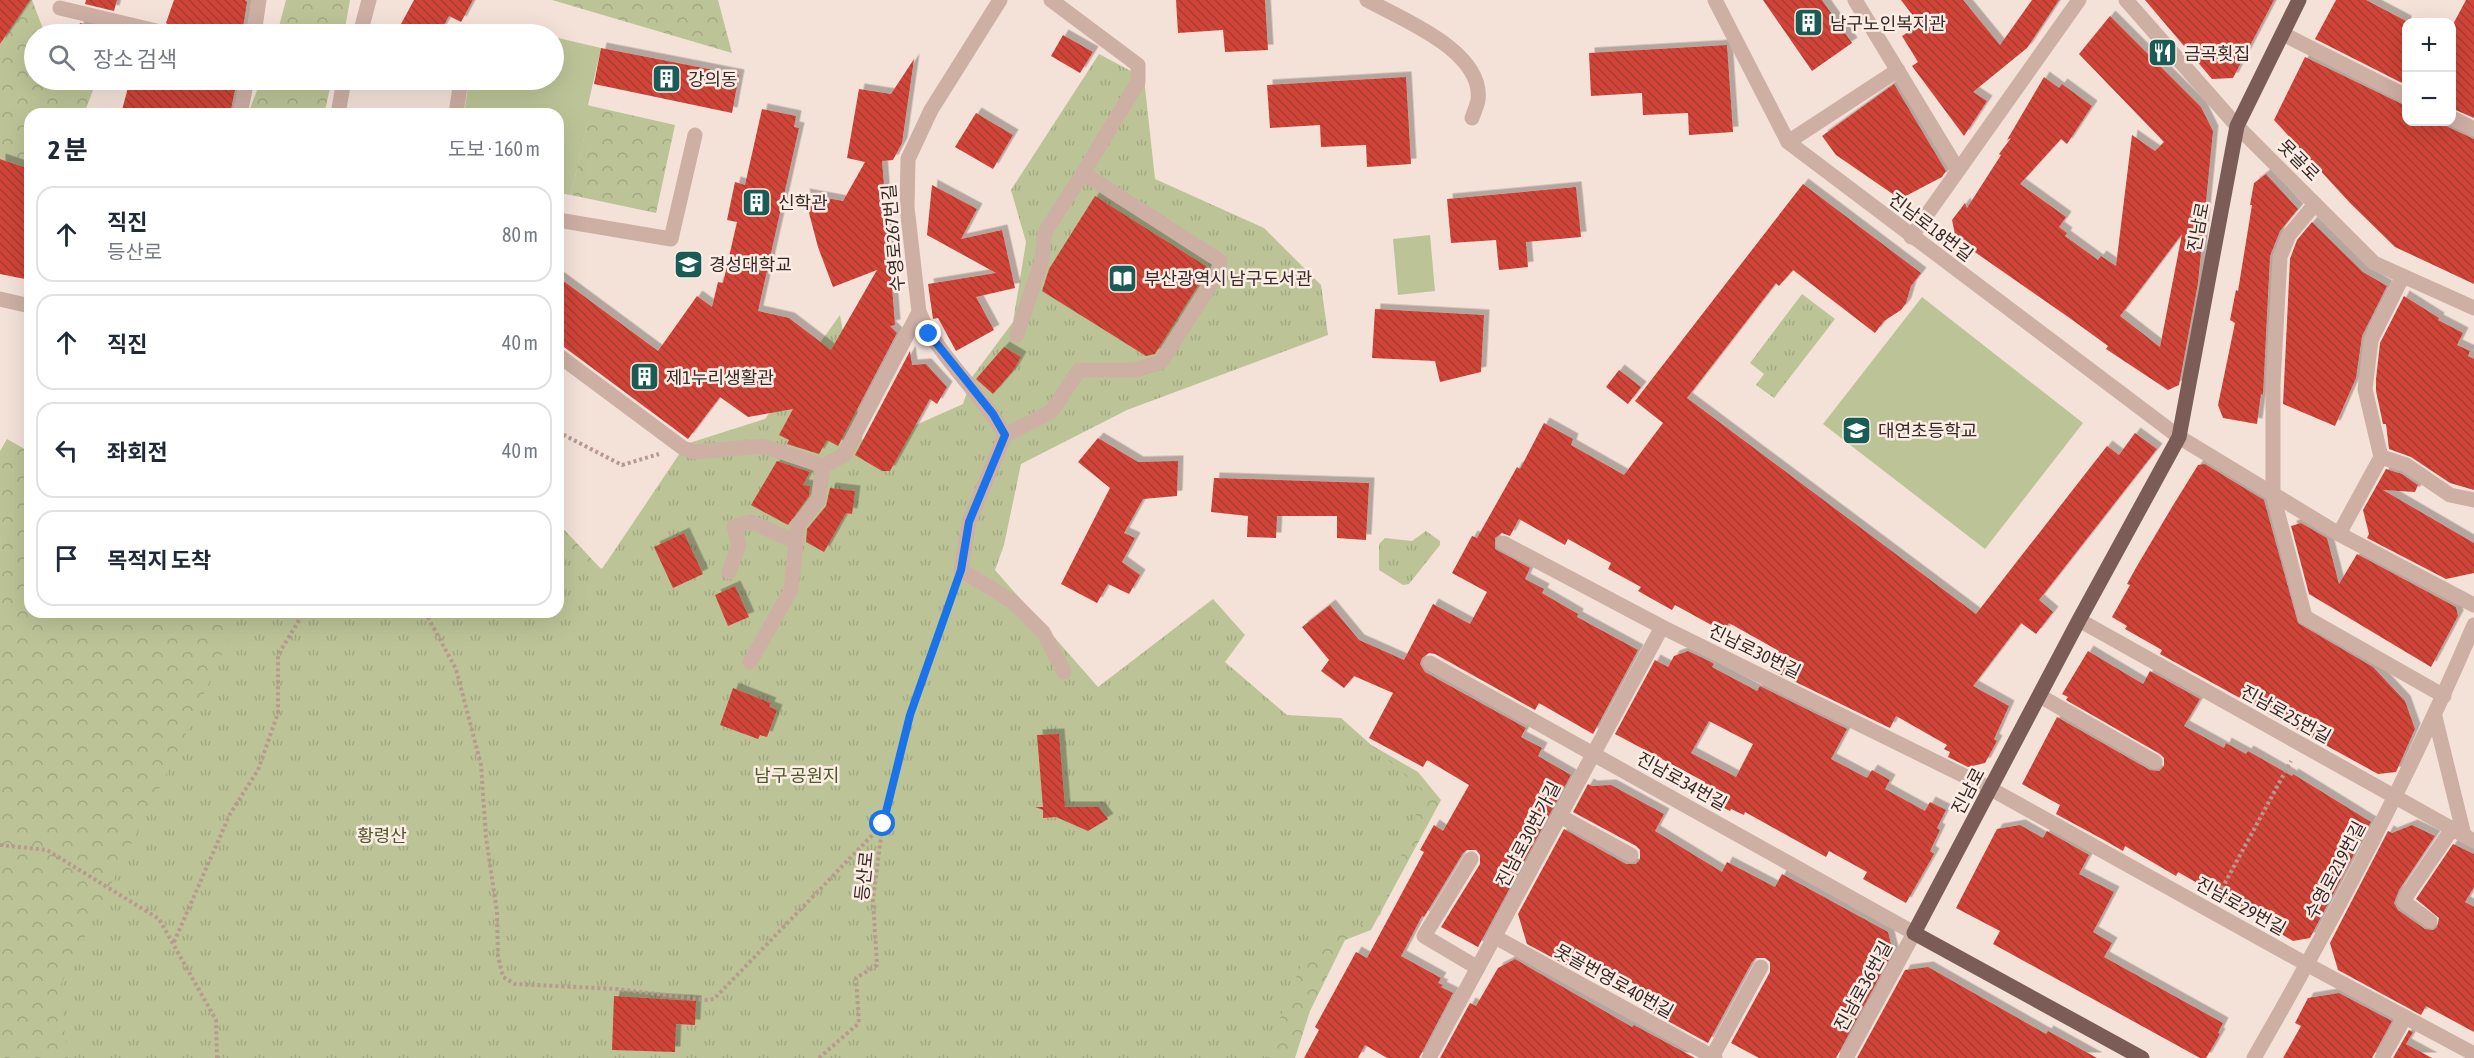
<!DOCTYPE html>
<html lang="ko">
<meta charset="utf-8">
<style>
body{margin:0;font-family:"Asap Condensed","Noto Sans KR",sans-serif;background:#f6f6f7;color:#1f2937}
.controls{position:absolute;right:18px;top:18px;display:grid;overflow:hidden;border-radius:12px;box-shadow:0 6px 24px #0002}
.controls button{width:54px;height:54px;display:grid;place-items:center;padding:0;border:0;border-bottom:2px solid #e0e1e3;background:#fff;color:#1f2937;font:30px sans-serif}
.stop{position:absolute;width:18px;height:18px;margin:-14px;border:4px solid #1a73e8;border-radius:50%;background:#fff}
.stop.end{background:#1a73e8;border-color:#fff;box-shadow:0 2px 6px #0008}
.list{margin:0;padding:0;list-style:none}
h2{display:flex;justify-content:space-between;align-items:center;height:78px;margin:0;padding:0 24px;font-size:26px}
h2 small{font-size:20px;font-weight:400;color:#747a83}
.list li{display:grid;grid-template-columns:39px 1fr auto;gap:18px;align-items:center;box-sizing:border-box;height:96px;margin:0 12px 12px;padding:0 12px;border:2px solid #e0e1e3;border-radius:18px}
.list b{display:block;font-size:22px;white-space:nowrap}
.list p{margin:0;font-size:20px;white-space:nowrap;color:#747a83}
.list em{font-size:20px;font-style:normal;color:#747a83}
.icon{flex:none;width:33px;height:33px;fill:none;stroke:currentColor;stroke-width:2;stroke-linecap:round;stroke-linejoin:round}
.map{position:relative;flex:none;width:2474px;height:1058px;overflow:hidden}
.search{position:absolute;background:#fff;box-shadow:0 6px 24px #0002;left:24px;top:24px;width:540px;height:66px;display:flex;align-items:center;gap:15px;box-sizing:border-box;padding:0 21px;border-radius:33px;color:#747a83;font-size:22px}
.panel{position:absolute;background:#fff;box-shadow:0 6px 24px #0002;left:24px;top:108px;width:540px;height:510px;border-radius:18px}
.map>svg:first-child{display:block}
</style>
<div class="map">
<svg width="2474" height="1058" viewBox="0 0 2474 1058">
<defs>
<pattern id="forest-crowns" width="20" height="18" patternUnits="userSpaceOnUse" patternTransform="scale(1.5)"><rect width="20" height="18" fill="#bcc497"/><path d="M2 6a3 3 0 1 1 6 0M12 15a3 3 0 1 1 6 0" fill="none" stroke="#a2a882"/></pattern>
<pattern id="park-tufts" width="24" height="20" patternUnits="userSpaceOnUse" patternTransform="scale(1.5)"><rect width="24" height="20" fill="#bcc497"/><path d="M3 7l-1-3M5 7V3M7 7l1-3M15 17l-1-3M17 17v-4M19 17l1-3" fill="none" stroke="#a2a882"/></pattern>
<pattern id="building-back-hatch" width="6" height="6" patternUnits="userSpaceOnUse" patternTransform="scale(1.5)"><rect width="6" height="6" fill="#d14539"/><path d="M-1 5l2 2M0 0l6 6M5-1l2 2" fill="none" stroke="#aa3a30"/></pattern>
<filter id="shadow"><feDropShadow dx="5.5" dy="-5.5" stdDeviation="0" flood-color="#0004"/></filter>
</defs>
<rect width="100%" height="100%" fill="#f4e2d9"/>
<g fill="#bcc497">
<polygon points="554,37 601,48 588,105 591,106 591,108 571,195 558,193 558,114 464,114 469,80 554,80"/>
<polygon points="1430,235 1435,291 1398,295 1393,239"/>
<polygon points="1922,297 2083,423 1985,549 1823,424"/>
</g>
<g fill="url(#forest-crowns)">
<polygon points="29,0 32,0 45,34 34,34 34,80 63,80 93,90 84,114 30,114 30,169 0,159 0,44"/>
<polygon points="286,0 350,0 344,34 277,34"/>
<polygon points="552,0 718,0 732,53"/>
<polygon points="261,80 332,80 324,114 248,114"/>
<polygon points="591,106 675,125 656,213 571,195"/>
<polygon points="7,439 30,452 30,612 558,612 558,523 601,569 640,541 733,657 1354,735 1418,772 1441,800 1371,930 1345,940 1310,1011 1295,1058 0,1058 0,451"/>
</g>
<g fill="url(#park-tufts)">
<polygon points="1099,54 1144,78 1155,179 1264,228 1321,285 1328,335 1127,410 1021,464 1004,545 995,570 1098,687 1213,599 1245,635 1225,662 1287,715 1341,718 1424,792 1380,915 1308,948 1264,1058 68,1058 59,988 179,749 241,612 558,612 558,545 602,569 686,444 765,419 840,315 864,448 963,404 972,377 1013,322 1026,242 1011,190"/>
<polygon points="1802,294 1835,319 1774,398 1756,385 1764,374 1750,363"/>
<polygon points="1426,531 1440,541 1440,545 1409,584 1403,585 1379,570 1379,544 1385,538 1412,541"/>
</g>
<g fill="url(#building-back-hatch)" fill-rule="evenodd" filter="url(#shadow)">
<polygon points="0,0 30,0 0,44"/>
<polygon points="86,0 117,0 114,11 85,4"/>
<polygon points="174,0 245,0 247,2 242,34 191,34 178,30 166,23"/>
<polygon points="414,0 473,0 461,22 449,16 439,34 420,34 401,24"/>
<polygon points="1176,0 1265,0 1268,50 1225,52 1223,30 1178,33"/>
<polygon points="1763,0 1822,0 1852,43 1812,71"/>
<polygon points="1901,0 1963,0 2000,45 2032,0 2059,0 2027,48 1973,92 1987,101 1964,136 1912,66 1918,62 1902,36 1920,25"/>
<polygon points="2145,0 2274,0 2233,78 2212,79"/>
<polygon points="2336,0 2366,0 2406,21 2406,85 2315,39"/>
<polygon points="2466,0 2474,0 2474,118 2451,108 2451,28"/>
<path d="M2110,16L2201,107L2213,131L2198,283L2179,385L2168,390L2106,349L2108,346L2071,319L1956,239L1952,220L1965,203L1967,208L2001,155L1999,154L2011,138L2007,140L2044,77L2059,88L2062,84L2092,106L2067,144L2061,139L2020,184L2066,217L2059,227L2067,233L2065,236L2098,260L2101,256L2116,266L2132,135L2155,151L2164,142L2079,54ZM2182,234L2160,347L2120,316Z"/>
<polygon points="80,23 108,30 107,34 76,34"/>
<polygon points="1063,35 1093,52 1080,73 1051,56"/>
<polygon points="1727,45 1733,132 1689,135 1688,113 1643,115 1642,93 1591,96 1589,53"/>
<polygon points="601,48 739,75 732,113 594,84"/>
<polygon points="2305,57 2406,106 2406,122 2443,122 2448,127 2474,139 2474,284 2395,247 2350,203 2274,120"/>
<polygon points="914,59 902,143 893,160 882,161 895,325 890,326 897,333 838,446 827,440 819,454 787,444 789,440 779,435 793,409 748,417 720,397 688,439 564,347 558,345 558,277 658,351 697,296 712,307 718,282 723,283 737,222 727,220 735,182 745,185 762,109 796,116 794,127 799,128 758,311 789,318 831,350 877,270 833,287 818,247 804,194 843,201 865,162 847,158 859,89 891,94"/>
<polygon points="1406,77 1411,164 1367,167 1366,145 1321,147 1320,125 1270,128 1267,85"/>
<polygon points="130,80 237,80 230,114 121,114"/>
<polygon points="1894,84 1946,171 1942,177 1900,199 1836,155 1822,136"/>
<polygon points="976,113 1013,135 993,169 955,147"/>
<polygon points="0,159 30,169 30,280 0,274"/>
<polygon points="2266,174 2298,209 2280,231 2270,256 2263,395 2261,394 2257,424 2223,418 2218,405 2235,323 2230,320 2236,290 2238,291 2252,205 2250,205 2254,183"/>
<polygon points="1803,184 1921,273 1911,286 1906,303 1901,310 1884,321 1875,333 1793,270 1779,286 1776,283 1687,398 1976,614 2107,446 2119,455 2135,433 2157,449 2039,600 2053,612 2036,634 2021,623 1973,686 2009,706 1994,739 1997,741 1985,763 1968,767 1948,757 1950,752 1944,749 1947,745 1896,716 1890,728 1769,669 1779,651 1729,623 1724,632 1675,605 1672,610 1638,591 1641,587 1608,569 1611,563 1568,539 1565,545 1519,519 1510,536 1502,533 1495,538 1495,549 1530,568 1525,579 1544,589 1542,593 1578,614 1577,617 1638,650 1593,734 1539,703 1535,710 1435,654 1429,653 1422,658 1420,664 1425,672 1526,728 1521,737 1542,748 1538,756 1571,775 1478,947 1441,927 1480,864 1480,855 1476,850 1467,850 1463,853 1424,917 1422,916 1401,956 1441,978 1438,983 1443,985 1441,987 1453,993 1419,1058 1387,1058 1365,1045 1358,1058 1304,1058 1319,1030 1315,1027 1356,952 1367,958 1424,852 1420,850 1434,825 1443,831 1469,785 1427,760 1423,767 1369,738 1393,693 1354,676 1344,688 1321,671 1329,660 1302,627 1330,605 1359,640 1404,660 1433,604 1470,624 1487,592 1452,573 1472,536 1477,538 1517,467 1520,469 1544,423 1573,439 1571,445 1624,475 1663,423 1635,401"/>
<polygon points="932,185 977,209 961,239 1002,230 1015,288 976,297 994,330 956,351 938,318 933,319 928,284 996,273 927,235"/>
<polygon points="1576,187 1581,237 1526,242 1528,267 1499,270 1496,240 1451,243 1447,199"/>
<polygon points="1095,196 1209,268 1155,354 1146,356 1042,291 1049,269"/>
<polygon points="2312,222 2363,272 2387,286 2362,336 2356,378 2335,426 2283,404 2290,259 2297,240"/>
<polygon points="2404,296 2439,318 2438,320 2463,333 2457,345 2470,351 2468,356 2474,359 2474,490 2450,483 2411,457 2389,449 2386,424 2383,424 2376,391 2376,379 2380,343"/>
<polygon points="1375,309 1484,315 1481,372 1440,382 1435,361 1372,358"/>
<polygon points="1004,347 1021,357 1013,371 993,394 976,379"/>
<polygon points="910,351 912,365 926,364 947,387 937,404 930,399 890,471 882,471 855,455"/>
<polygon points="1619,370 1641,387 1628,404 1606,387"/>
<polygon points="1098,438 1138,462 1178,461 1177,496 1143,499 1124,533 1135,538 1122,562 1140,575 1129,594 1108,584 1097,603 1061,584 1110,488 1078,462"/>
<polygon points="777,461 810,472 803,485 810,486 809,496 788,525 751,505"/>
<polygon points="2205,464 2264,500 2298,623 2373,667 2405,701 2415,729 2396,772 2378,774 2160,654 2162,650 2125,629 2127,626 2112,617 2130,585 2127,584 2137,566 2172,507 2198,465"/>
<polygon points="2386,469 2402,474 2418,485 2415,492 2383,490 2474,543 2474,573 2446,579 2367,538 2369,534 2363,510"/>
<polygon points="1214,478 1369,483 1366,540 1337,538 1337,516 1277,516 1276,538 1247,537 1248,516 1211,512"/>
<polygon points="830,488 855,491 852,514 846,513 824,552 806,542 807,529 826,506"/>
<polygon points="2301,523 2327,538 2339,584 2357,554 2456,607 2458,616 2431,667 2309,594 2291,526"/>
<polygon points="684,533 703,574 673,588 654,547"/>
<polygon points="735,586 749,617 728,626 715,595"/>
<path d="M1688,651L1709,661L1714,664L1712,667L1757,691L1760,686L1847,729L1831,759L1867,778L1872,770L1890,780L1885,789L1925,811L1930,802L1946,810L1937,828L1940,830L1930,851L1934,854L1906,903L1863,879L1867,872L1829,851L1826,857L1745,812L1744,815L1731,809L1730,811L1709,800L1710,797L1700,792L1705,782L1615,734L1655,660L1668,667L1674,656ZM1709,721L1753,744L1736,777L1691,753Z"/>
<polygon points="2088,651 2143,684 2150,671 2200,699 2184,726 2224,748 2226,743 2246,754 2248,751 2292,776 2293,774 2371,822 2310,938 2293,941 2270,927 2271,925 2178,872 2176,876 2125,846 2123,851 2104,840 2056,814 2060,805 2022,784 2057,717 2150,770 2159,771 2164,766 2164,758 2160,754 2066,700 2068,697 2062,694"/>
<polygon points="733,688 771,703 769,707 777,710 767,737 760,735 758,739 720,725"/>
<polygon points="1059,734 1065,807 1099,807 1108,819 1088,831 1056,817 1043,818 1043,810 1035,807 1043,807 1037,735"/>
<polygon points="1588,784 1592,786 1611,785 1664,814 1655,831 1722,872 1727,862 1775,887 1782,874 1888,932 1893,952 1836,1058 1759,1058 1731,1043 1770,972 1770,962 1765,958 1756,958 1752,962 1708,1043 1644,1008 1651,993 1576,952 1568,966 1527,944 1518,914 1564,829 1626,864 1636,864 1640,859 1640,850 1636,846 1573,812"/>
<polygon points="2020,825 2043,838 2047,831 2089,855 2079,874 2114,892 2093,932 2112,943 2104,957 2223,1023 2218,1033 2220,1034 2206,1058 2200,1058 1993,944 2000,931 1956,908 1997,829"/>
<polygon points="2412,825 2435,836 2399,890 2394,903 2398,910 2425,929 2433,930 2437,927 2439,918 2416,899 2453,844 2474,854 2474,887 2465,902 2474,907 2474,1032 2426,1006 2421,1015 2338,970 2330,943 2388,831 2392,833"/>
<polygon points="1515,959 1632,1027 1634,1025 1695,1058 1440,1058 1470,1003 1476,1006 1498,968"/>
<polygon points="1928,967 2046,1034 2048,1031 2097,1058 1857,1058 1905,970"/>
<polygon points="2339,993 2392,1021 2372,1058 2283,1058 2301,1026 2295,1023 2308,998"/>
<polygon points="614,996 696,1001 695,1025 676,1024 675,1052 612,1050"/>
<polygon points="2409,1030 2413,1032 2406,1044 2432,1058 2393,1058"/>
</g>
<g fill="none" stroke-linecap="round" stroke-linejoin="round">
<g stroke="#b9998e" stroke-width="4" stroke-dasharray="3 3" stroke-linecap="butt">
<polyline points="558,432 622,465 659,454"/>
<polyline points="425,612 456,669 481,765 486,837 497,912 498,956 503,977 515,984 617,989 706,1000 714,999 883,824"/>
<polyline points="0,845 47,850 159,919 216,1020 217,1058"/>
<polyline points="2219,894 2291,761"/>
<polyline points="174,942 230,814 258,770 278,713 278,655 304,612"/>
<polyline points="819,1058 859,1023 856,978 877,965 873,900 884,813 910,715 955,587"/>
</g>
<g stroke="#cdafa4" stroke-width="15">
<path d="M1367,0C1401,19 1484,51 1478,100C1477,106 1474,112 1472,118"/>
<polyline points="1715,0 1788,142 2179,437 2339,534 2474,605"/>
<polyline points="1855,0 1958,170"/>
<polyline points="2126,0 2237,126 2374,263 2474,308"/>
<polyline points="60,8 169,34"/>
<polyline points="254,34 259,0"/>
<polyline points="360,34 369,0"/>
<polyline points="2283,34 2406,96"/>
<polyline points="240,114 247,80"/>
<polyline points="338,114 344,80"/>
<polyline points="456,114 461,80"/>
<polyline points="2452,118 2474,129"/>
<polyline points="1788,142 1898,70"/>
<polyline points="2315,204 2289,235 2280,257 2273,384 2273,495 2305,617 2444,696"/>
<polyline points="558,220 671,239 695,135"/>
<polyline points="1911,237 2079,0"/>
<polyline points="0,299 30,306"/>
<path d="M919,312C939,358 980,391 1005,435L969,522L961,570L1012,601L1043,632L1064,672"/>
<polyline points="1017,335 1042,260 1045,232 1083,173 1138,82 1138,65 1051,0"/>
<polyline points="558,355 683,448 694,452 763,446 823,466"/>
<polyline points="1005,435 1051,412 1079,370 1135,370 1161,362 1218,273 1220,261 1083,173"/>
<polyline points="2381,457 2406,465 2450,495 2474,500"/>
<polyline points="2339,534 2381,457 2365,389 2371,340 2403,276"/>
<polyline points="1503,543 1662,627 1991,789 2308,965 2474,1054"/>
<polyline points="729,572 739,545 734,526 751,522 796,542"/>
<polyline points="2079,620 2474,841"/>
<polyline points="750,662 791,590 798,525 818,500 823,466 844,455 919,312 907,207 908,159 931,110 1000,0"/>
<polyline points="1430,663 1914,933 1846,1058"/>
<polyline points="2040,696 2155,762"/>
<polyline points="2435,717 2464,835"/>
<polyline points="1560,816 1631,855"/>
<polyline points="1471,859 1424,936 1478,968"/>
<polyline points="2430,921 2404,902 2407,895 2452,829"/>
<polyline points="1495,937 1715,1058"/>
<polyline points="1712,1057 1761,967"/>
<polyline points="1429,1058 1662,627"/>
<path d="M2254,1058C2335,917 2411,774 2474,625"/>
<polyline points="2382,1058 2405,1017"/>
</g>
<polyline stroke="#7b5c56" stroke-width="15" points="2142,1058 1914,933 2079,620 2179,437 2237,126 2299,0"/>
</g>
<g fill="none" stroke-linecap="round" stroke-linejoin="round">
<polyline stroke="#1a73e8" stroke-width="8" points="883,824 910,715 961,570 969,522 1005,435 993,414 929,334"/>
</g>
<defs>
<symbol id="building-square" viewBox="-11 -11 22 22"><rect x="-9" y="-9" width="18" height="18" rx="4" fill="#185c55" stroke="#fbede5"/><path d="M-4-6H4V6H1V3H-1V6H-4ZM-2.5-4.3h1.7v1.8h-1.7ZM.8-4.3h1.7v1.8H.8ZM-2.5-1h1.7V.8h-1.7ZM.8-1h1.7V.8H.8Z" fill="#fff"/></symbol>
<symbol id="restaurant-square" viewBox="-11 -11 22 22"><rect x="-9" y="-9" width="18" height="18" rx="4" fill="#185c55" stroke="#fbede5"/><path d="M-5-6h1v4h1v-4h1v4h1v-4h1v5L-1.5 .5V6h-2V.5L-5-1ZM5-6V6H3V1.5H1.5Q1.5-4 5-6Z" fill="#fff"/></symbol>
<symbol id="university-square" viewBox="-11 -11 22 22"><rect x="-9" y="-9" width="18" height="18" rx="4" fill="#185c55" stroke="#fbede5"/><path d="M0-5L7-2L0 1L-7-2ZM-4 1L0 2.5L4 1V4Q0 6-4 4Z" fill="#fff"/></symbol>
<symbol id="library-square" viewBox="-11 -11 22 22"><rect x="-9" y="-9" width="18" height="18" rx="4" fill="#185c55" stroke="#fbede5"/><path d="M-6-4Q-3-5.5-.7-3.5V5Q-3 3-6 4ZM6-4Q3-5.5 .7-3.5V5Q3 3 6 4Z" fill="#fff"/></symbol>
<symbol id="school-square" viewBox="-11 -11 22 22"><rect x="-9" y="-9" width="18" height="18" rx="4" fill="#185c55" stroke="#fbede5"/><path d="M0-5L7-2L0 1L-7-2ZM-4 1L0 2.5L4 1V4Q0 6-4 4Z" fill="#fff"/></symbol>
</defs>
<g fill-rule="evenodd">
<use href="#building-square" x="1792" y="6" width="33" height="33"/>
<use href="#restaurant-square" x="2146" y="36" width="33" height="33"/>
<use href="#building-square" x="650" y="62" width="33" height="33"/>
<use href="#building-square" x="740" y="186" width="33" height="33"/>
<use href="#university-square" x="672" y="248" width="33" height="33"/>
<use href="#library-square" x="1106" y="262" width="33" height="33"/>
<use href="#building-square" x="628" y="360" width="33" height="33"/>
<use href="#school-square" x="1840" y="414" width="33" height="33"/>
</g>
<g text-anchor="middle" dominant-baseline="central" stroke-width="5" stroke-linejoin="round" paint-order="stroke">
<g font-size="18" fill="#372926" stroke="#fbede5" text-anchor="start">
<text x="1830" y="23">남구노인복지관</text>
<text x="2184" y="53">금곡횟집</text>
<text x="688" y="79">강의동</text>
<text x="778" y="202">신학관</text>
<text x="709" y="264">경성대학교</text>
<text x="1144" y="278">부산광역시 남구도서관</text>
<text x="666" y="377">제1누리생활관</text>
<text x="1878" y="430">대연초등학교</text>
</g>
<g font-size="18" fill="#372926" stroke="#fbede5">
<text transform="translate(2299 160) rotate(45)">못골로</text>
<text transform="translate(1931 227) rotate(37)">진남로18번길</text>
<text transform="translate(2198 227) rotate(-79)">진남로</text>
<text transform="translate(893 238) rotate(-95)">수영로267번길</text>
<text transform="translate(1755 651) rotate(26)">진남로30번길</text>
<text transform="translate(2286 714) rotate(29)">진남로25번길</text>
<text transform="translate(1682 781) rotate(29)">진남로34번길</text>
<text transform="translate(1968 791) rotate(-62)">진남로</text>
<text transform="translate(1528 834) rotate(-62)">진남로30번가길</text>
<text transform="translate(2335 870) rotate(-62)">수영로219번길</text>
<text transform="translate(864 876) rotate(-84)">등산로</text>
<text transform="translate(2241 906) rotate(29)">진남로29번길</text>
<text transform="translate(1614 981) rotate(29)">못골번영로40번길</text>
<text transform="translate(1863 986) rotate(-61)">진남로36번길</text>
</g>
<g font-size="18" fill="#4e5828" stroke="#fbede5">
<text x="797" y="775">남구 공원지</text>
<text x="382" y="835">황령산</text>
</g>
</g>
</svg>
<div class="controls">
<button>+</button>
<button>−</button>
</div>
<div class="stop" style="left:883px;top:824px"></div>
<div class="stop end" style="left:929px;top:334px"></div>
<div class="search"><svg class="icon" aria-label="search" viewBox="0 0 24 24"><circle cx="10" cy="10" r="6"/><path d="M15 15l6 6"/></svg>장소 검색</div>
<section class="panel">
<h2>2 분<small>도보 · 160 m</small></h2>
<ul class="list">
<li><svg class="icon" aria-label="ahead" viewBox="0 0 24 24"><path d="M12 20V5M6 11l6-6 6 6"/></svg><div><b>직진</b><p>등산로</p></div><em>80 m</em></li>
<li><svg class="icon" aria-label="ahead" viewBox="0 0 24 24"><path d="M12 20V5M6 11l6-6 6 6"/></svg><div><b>직진</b></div><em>40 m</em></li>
<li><svg class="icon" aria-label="left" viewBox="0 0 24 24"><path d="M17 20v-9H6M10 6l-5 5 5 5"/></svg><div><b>좌회전</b></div><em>40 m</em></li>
<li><svg class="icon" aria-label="arrive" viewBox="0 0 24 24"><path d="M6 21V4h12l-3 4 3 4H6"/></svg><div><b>목적지 도착</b></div></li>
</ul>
</section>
</div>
